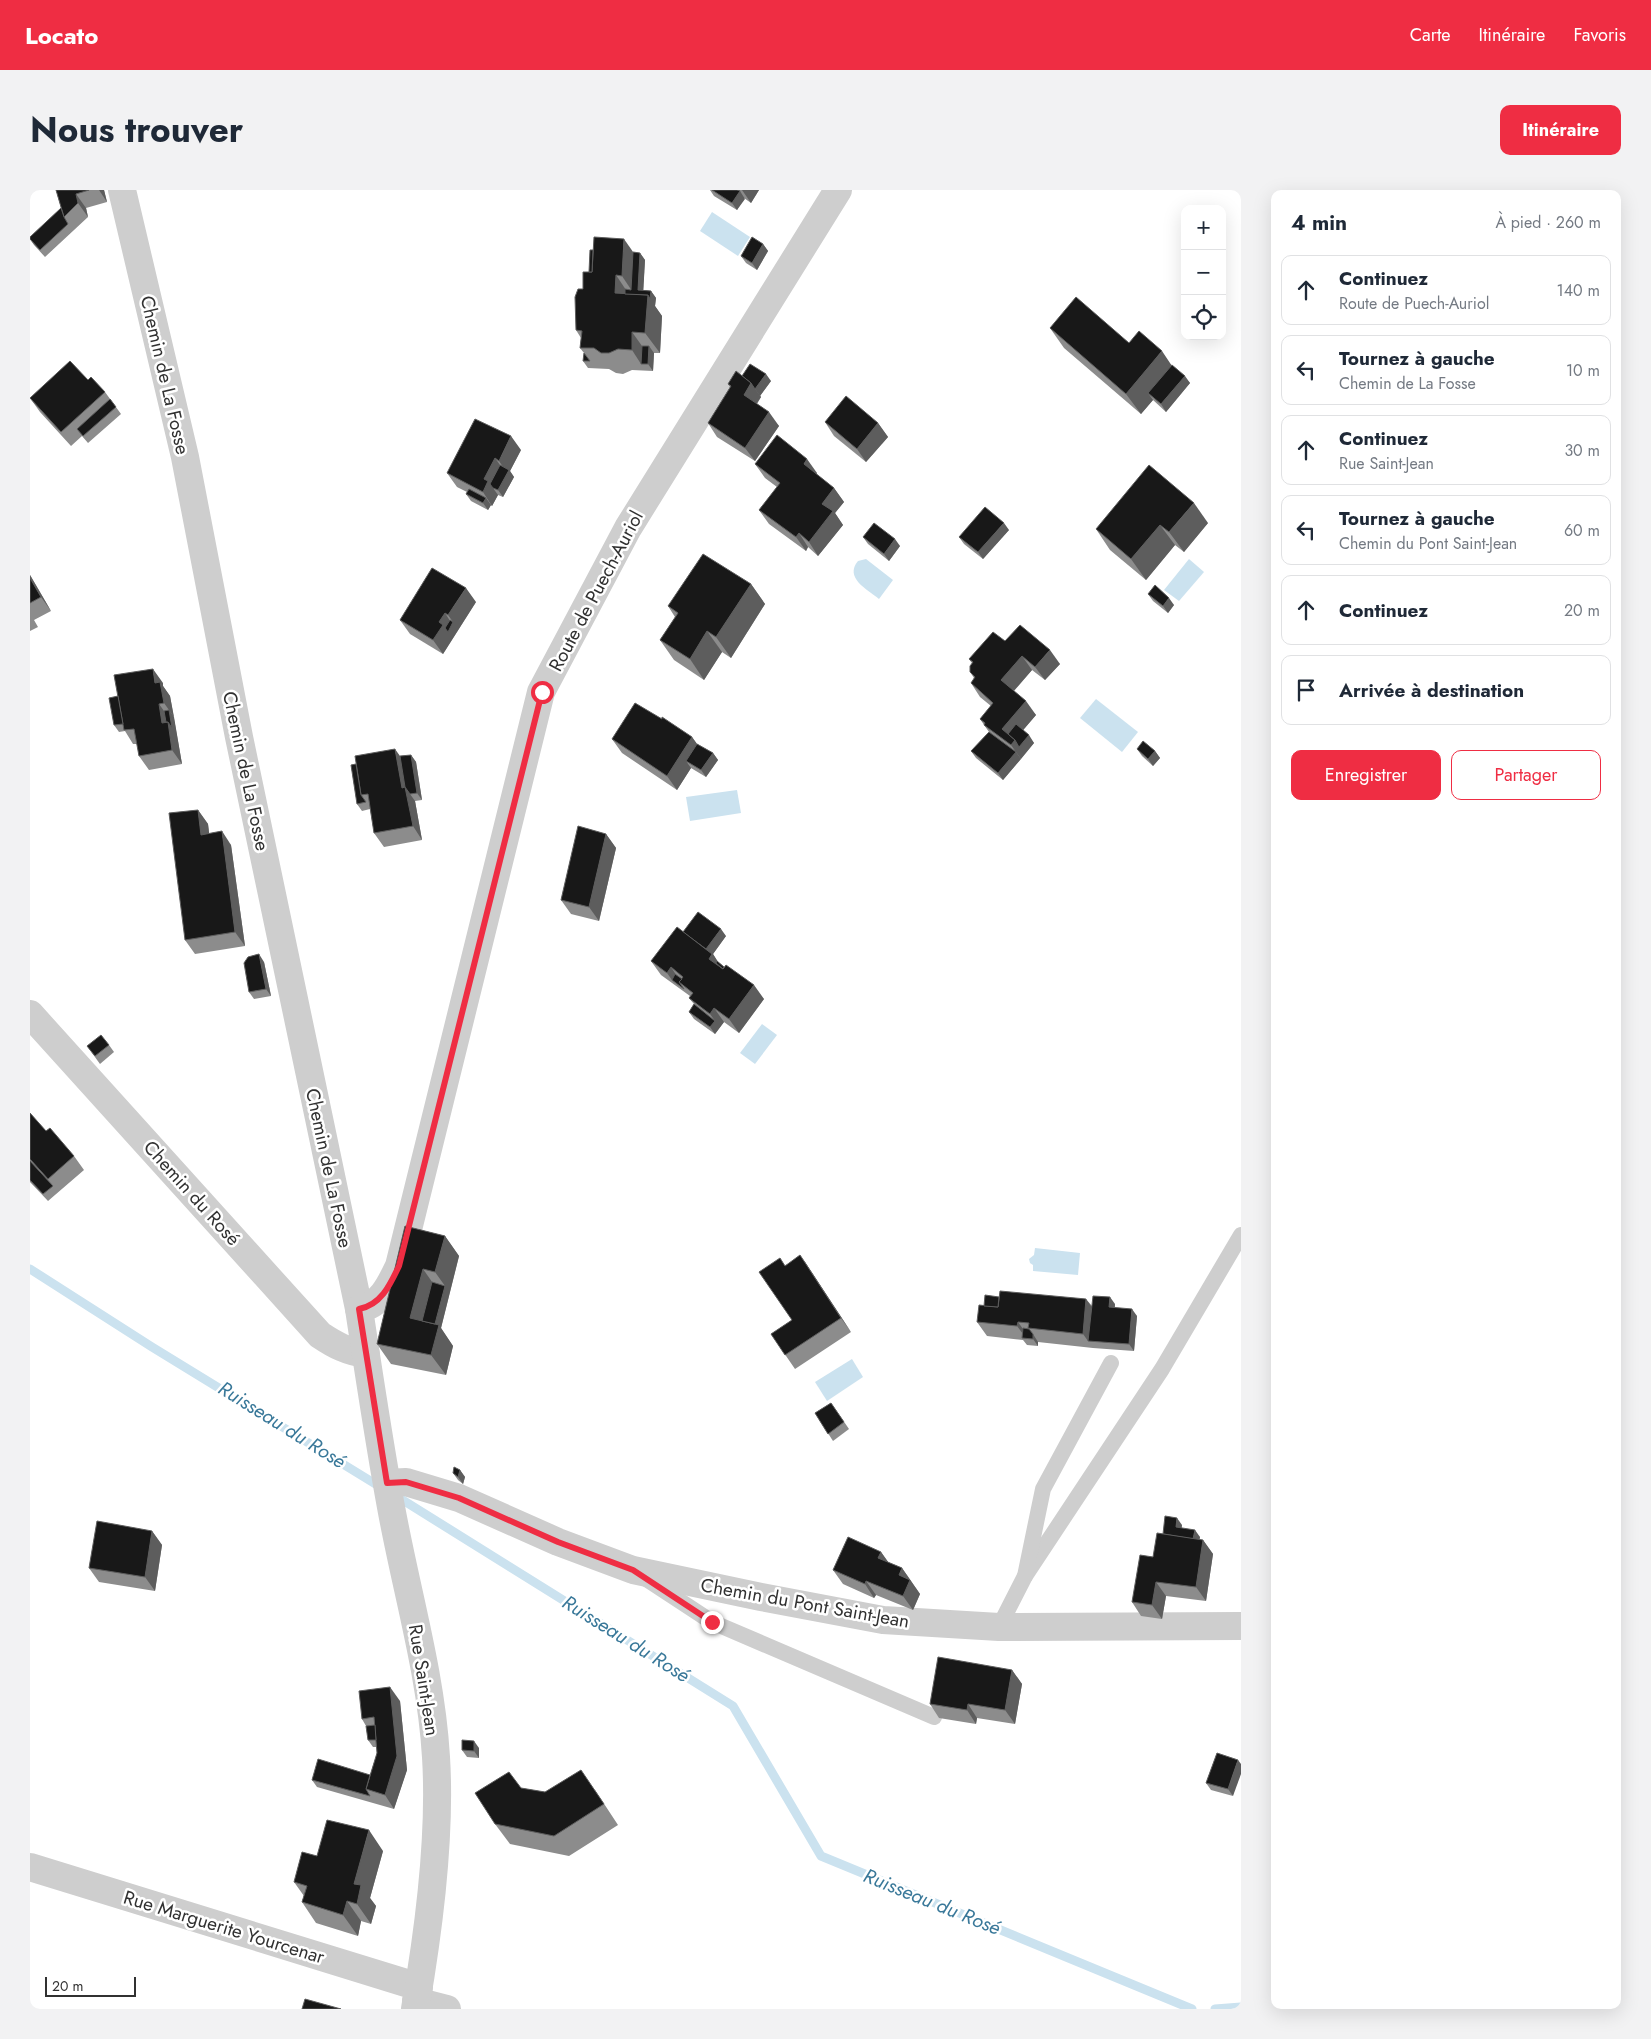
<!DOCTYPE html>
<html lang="fr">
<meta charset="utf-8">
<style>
body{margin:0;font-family:Jost,sans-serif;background:#f2f2f3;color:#1f2937}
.controls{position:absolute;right:15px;top:15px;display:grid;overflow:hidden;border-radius:10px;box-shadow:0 5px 20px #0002}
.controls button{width:45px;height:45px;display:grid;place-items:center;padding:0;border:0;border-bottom:1px solid #e0e1e3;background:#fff;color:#1f2937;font:25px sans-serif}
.scale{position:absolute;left:15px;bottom:12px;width:91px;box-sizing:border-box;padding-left:5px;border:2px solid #313131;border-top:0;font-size:14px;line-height:18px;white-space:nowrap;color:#313131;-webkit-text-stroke:4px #fff;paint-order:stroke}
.stop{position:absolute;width:15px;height:15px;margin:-11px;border:4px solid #ef2d43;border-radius:50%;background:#fff}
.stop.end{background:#ef2d43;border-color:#fff;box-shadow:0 1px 5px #0008}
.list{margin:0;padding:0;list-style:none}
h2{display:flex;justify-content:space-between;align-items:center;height:65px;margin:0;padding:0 20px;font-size:21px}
h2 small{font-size:16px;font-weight:400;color:#747a83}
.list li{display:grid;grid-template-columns:32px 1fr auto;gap:15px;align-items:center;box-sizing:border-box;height:70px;margin:0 10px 10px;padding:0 10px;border:1px solid #e0e1e3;border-radius:10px}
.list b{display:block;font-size:19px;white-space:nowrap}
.list p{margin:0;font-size:16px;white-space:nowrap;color:#747a83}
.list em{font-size:16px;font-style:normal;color:#747a83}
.actions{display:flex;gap:10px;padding:15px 20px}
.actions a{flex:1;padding:11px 0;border:1px solid #ef2d43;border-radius:10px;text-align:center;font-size:18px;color:#ef2d43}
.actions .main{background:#ef2d43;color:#fff}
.icon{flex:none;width:28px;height:28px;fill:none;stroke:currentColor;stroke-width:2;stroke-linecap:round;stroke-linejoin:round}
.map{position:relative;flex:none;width:1211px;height:1819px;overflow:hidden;border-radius:10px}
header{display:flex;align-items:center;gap:30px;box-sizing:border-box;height:70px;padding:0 25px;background:#ef2d43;color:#fff}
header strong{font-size:24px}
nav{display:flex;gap:28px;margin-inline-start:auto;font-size:18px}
.intro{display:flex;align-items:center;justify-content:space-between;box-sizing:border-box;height:120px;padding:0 30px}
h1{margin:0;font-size:35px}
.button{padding:12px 22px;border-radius:10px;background:#ef2d43;color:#fff;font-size:18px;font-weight:700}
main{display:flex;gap:30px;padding:0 30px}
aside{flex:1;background:#fff;border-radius:10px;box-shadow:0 5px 20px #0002}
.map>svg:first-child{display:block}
</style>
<header>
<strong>Locato</strong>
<nav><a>Carte</a><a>Itinéraire</a><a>Favoris</a></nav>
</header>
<div class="intro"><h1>Nous trouver</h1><a class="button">Itinéraire</a></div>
<main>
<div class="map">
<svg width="1211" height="1819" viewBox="0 0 1211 1819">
<rect width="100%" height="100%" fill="#fff"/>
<g fill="#cbe2ef">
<polygon points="682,22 720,47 708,66 670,41"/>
<path d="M836,369L863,390L849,409C837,399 814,388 828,371Z"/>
<polygon points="1159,369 1174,382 1149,411 1134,400"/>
<polygon points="1066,509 1108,542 1092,562 1050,528"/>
<polygon points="707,600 711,623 660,631 656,607"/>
<polygon points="732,834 747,845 725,874 710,863"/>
<polygon points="1005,1058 1050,1063 1048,1085 1003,1081 1003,1075 1000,1073 999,1069 1004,1065"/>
<polygon points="822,1169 833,1187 797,1211 785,1192"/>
</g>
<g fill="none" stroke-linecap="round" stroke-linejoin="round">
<g stroke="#cbe2ef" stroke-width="9">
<polyline points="0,1079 122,1157 352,1298"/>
<polyline points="363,1304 703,1516 791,1666 1162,1819"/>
<polyline points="1185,1819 1211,1817"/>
</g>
<g stroke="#cecece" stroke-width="16">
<polyline points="995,1386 1132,1179 1211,1045"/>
<polyline points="615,1388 682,1432 904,1527"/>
<polyline points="969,1437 995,1386 1013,1299 1081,1173"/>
</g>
<g stroke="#cecece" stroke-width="28">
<polyline points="92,0 155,267 209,547 329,1119"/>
<path d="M0,824L290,1145C305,1155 318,1162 336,1164"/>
<polyline points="357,1293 376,1292 429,1308 528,1352 603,1380 731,1407 853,1430 969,1437 1211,1436"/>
<polyline points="0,1677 389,1797"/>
<polyline points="386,1811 417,1819"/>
</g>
<path stroke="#cecece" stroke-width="28" d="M385,1819C399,1739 411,1648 406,1567C401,1482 376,1400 361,1317C349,1252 339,1185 329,1119C351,1115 360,1095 369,1076L511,502L598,338L808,0"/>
</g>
<g fill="#8c8c8c">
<polygon points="26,0 74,0 77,12 56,18 58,27 15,67 4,55 0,49 31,18"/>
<polygon points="680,0 729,0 721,13 714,8 707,20 684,6"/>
<polygon points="733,54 738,61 727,80 716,73 711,66"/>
<polygon points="563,60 610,63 615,70 613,100 621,101 626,108 625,116 632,126 630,163 624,163 623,181 602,180 593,184 586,183 579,179 558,178 553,171 554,163 550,158 551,148 546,140 553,99 559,82"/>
<polygon points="1020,138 1099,153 1142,175 1160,193 1136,222 1123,210 1111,224 1034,158"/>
<polygon points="712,186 741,191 730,206 731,207 727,214 749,236 725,271 687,247 678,233 700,197 698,194"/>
<polygon points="58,190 75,202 91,224 58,253 52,246 41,256 10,222 0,208"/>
<polygon points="795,232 848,233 858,247 836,272 804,246"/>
<polygon points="491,260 480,281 484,287 473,307 468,305 462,316 461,315 458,320 441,311 436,304 437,302 427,297 417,283"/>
<polygon points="725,274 787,283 786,284 804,298 814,312 805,323 813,335 788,366 778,357 776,361 739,334 729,320 747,297 735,288"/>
<polygon points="1178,333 1154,362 1145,355 1116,390 1080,360 1066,339"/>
<polygon points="979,340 953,369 934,354 929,347"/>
<polygon points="833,347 870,356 859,371 838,354"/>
<polygon points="0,385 21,421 4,430 8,437 0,441"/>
<polygon points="721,394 735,414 701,468 692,462 674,490 644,470 630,450 645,427 638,416"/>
<polygon points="1118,404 1144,415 1138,423 1123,411"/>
<polygon points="446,412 413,464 380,444 370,430"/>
<polygon points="975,451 1030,474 1015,490 1002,480 984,501 1006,525 993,540 1004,553 973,590 946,568 941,561 959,542 950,529 961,516 950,507 941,493 944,488 940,482 942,473 939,469"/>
<polygon points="133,493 133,496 140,506 152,574 119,580 109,566 107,554 103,554 95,541 89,542 84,535 88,506"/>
<polygon points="662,547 667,554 683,563 688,570 676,587 661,578 647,600 592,563 582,549"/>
<polygon points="1107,559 1125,561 1130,568 1123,576 1112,566"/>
<polygon points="381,565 386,572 392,610 385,611 392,650 354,657 344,643 340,619 332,621 327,614 321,575"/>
<polygon points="168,620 178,634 179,643 201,655 215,756 165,764 155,750"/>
<polygon points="576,644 586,658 569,731 541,724 531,710"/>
<polygon points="653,742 696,746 683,764 687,771 734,809 709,843 694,832 685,844 664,829 659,822 664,814 659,808 660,806 631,785 621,771"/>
<polygon points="234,772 241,806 224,809 219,802"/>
<polygon points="79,855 84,862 70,874 57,856"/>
<polygon points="0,923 16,941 44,966 54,980 18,1011 0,992"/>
<polygon points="375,1036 415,1046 429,1066 411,1138 423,1156 416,1185 361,1174 347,1154"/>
<polygon points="775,1072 821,1142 765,1179 741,1144 762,1130 755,1075"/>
<polygon points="969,1107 1056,1109 1062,1116 1085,1114 1085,1118 1107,1126 1104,1161 1063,1158 1008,1152 1008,1156 997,1155 993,1150 957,1146 947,1132"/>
<polygon points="801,1213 819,1239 803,1251 785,1223"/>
<polygon points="430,1280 435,1287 433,1294 428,1290 423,1283"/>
<polygon points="1152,1335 1151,1338 1170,1347 1169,1350 1173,1350 1183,1364 1176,1411 1136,1406 1132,1429 1111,1426 1102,1412 1123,1367 1133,1344"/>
<polygon points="122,1341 132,1355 125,1401 69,1392 59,1378"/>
<polygon points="851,1362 858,1372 872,1378 890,1404 883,1420 846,1405 844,1408 813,1394 803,1380"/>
<polygon points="982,1480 992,1494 985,1534 947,1528 946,1534 909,1528 900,1514"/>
<polygon points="370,1511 377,1580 364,1619 287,1597 282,1590 340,1585 347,1563 347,1557 343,1557 338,1550 336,1536 332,1529"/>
<polygon points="449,1558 449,1568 437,1567 432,1560"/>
<polygon points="1187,1563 1203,1606 1181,1600 1176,1593"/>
<polygon points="491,1598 515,1602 565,1600 588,1635 539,1666 480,1654 465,1634"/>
<polygon points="353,1661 340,1708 346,1716 341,1734 331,1731 328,1746 286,1733 272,1712 274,1706 264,1692 287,1666"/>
</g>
<g fill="#5d5d5d">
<polygon points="69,0 74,0 77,12"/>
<polygon points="712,0 729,0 721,13"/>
<polygon points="710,1 715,9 707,20 702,13"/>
<polygon points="46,4 56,18 58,27 48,13"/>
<polygon points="594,49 608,69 606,107 592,86"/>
<polygon points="733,54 738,61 727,80 722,73"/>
<polygon points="610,63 615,70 613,107 608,100"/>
<polygon points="586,85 600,106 585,103"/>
<polygon points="621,101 626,108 625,116 632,126 630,163 615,143 618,105"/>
<polygon points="602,142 617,163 611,174 602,160"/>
<polygon points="619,156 624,163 623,181 618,174"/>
<polygon points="1132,161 1146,182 1118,203 1123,210 1111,224 1096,204"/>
<polygon points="736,184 741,191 730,206 725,199"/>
<polygon points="1155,186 1160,193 1136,222 1131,214"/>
<polygon points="721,193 731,207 723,219 714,205"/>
<polygon points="739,222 749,236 725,271 715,258"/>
<polygon points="848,233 858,247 836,272 827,259"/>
<polygon points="481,246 491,260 480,281 484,287 473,307 468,300 477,283 469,271"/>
<polygon points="465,268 475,282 463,298 468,305 462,316 453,302 454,289"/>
<polygon points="777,269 787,283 784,288 774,274"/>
<polygon points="804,298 814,312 805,323 813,335 788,366 779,352 792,314"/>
<polygon points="456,308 461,315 458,320 453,313"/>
<polygon points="1164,313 1178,333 1154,362 1139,342"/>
<polygon points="974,333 979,340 953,369 948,362"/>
<polygon points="1130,335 1145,355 1116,390 1101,369"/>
<polygon points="769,343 778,357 776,361 766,347"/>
<polygon points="865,349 870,356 859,371 854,364"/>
<polygon points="0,385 21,421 11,407 0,388"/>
<polygon points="721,394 735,414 701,468 686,447"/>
<polygon points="436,398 446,412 413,464 403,450 409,432 415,423 422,434 423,432 418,425"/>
<polygon points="1139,408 1144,415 1138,423 1133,416"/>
<polygon points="677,441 692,462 674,490 660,469"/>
<polygon points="1020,460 1030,474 1015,490 1005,477"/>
<polygon points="992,466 1002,480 981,504 971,490"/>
<polygon points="123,479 133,493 133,496 140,506 144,527 134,513 125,493"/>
<polygon points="996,511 1006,525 983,552 972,539"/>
<polygon points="129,514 139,528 139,520 144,527 152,574 142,560 132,533"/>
<polygon points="999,545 1004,553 991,569 981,555 985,550"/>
<polygon points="662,547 672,561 656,571 661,578 647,600 637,586"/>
<polygon points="365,559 375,573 380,604 385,611 392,650 383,636 372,598"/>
<polygon points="1125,561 1130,568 1123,576 1118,569"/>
<polygon points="986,562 991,569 973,590 968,583"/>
<polygon points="683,563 688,570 676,587 671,580"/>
<polygon points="381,565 386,572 392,610 387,603"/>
<polygon points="168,620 178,634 181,659 171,645"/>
<polygon points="192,641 201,655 215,756 205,742"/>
<polygon points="576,644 586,658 569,731 559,717"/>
<polygon points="691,739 696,746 683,764 692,778 684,776 674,761"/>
<polygon points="229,764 234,772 241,806 236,799"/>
<polygon points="641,777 650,791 642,790 637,783"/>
<polygon points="724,795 734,809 709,843 699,829"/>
<polygon points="684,818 694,832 685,844 680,837 685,831 680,824"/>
<polygon points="415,1046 429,1066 411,1138 423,1156 416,1185 401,1165 402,1144 415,1096 405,1082"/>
<polygon points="770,1065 775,1072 821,1142 811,1128"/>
<polygon points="393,1079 407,1099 396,1143 380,1128"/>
<polygon points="1080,1107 1085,1114 1084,1124 1079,1117"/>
<polygon points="1056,1109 1066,1123 1058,1151 1053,1144"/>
<polygon points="1102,1119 1107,1126 1104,1161 1099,1154"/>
<polygon points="988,1132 998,1146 996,1148 987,1136"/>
<polygon points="1003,1144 1008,1152 1008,1156 1003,1149"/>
<polygon points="430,1280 435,1287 433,1294 428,1287"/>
<polygon points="1147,1328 1152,1335 1151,1344 1146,1337"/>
<polygon points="1165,1340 1170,1347 1167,1362 1162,1355"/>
<polygon points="122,1341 132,1355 125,1401 115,1387"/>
<polygon points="1173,1350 1183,1364 1176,1411 1166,1397"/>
<polygon points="851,1362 861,1376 848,1368"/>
<polygon points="872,1378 890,1404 883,1420 873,1406 869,1385"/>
<polygon points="836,1391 846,1405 844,1408 835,1394"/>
<polygon points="1126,1392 1136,1406 1132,1429 1122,1415"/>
<polygon points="982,1480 992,1494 985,1534 975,1520"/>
<polygon points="360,1497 370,1511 377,1580 364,1619 355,1605"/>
<polygon points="938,1514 947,1528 946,1534 937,1520"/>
<polygon points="444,1551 449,1558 449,1568 444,1561"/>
<polygon points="1208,1570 1211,1574 1211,1584 1203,1606 1198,1599"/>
<polygon points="339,1640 353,1661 340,1708 346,1716 341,1734 327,1714 324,1694"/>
<polygon points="317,1711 331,1731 328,1746 313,1725"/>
</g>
<g fill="#181818" stroke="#5d5d5d">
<polygon points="26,0 59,0 46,4 48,13 34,27"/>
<polygon points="682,0 707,0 710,1 702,13"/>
<polygon points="31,18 34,27 38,34 10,60 0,49 0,47"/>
<polygon points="564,47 594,49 592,86 586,85 585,103 618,105 615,143 602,142 602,160 588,159 579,163 571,163 564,158 550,158 552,141 546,140 545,107 548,99 553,99 553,82 562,82"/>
<polygon points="722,47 733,54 722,73 711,66"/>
<polygon points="560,60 563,60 562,82 559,82"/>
<polygon points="603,62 610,63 608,100 621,101 620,109 618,105 595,104 595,99 601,100"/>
<polygon points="1046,107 1099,153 1109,141 1132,161 1096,204 1020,138"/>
<polygon points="612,156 619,156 618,174 611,174"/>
<polygon points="554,163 560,171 553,171"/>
<polygon points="40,171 58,190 61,187 75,202 31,242 0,208"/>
<polygon points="720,174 736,184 725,199 721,193 712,186"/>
<polygon points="1142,175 1155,186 1131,214 1118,203"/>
<polygon points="706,181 721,193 714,205 739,222 715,258 678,233 701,196 698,194"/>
<polygon points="816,206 848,233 827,259 795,232"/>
<polygon points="80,209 86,217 53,246 47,239"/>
<polygon points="445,229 481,246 469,271 465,268 454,289 458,291 453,302 417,283"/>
<polygon points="747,245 777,269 774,274 804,298 792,314 803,321 779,352 769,343 766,347 729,320 750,293 725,274"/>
<polygon points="470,275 479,280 468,300 463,298 460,294"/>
<polygon points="1119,275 1164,313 1139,342 1130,335 1101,369 1066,339"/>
<polygon points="439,299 456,308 453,313 436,304"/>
<polygon points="955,317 974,333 948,362 929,347"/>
<polygon points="844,333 865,349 854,364 833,347"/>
<polygon points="673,364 721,394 686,447 677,441 660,469 630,450 648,423 638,416"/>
<polygon points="402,378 436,398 418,425 415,423 409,432 413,435 403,450 370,430"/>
<polygon points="0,388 11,407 0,413"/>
<polygon points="1125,395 1139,408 1133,416 1118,404"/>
<polygon points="420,430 423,432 418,442 415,438"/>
<polygon points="990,435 1020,460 1005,477 992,466 971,490 996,511 972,539 985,550 981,555 954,535 955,533 950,529 963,513 941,493 945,487 940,482 940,476 943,472 939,469 963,442 975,451"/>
<polygon points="123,479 125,493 130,492 134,513 129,514 132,533 138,532 142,560 109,566 104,539 94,540 84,485"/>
<polygon points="88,506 93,534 84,535 79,508"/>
<polygon points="605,513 632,529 632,527 662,547 637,586 582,549"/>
<polygon points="139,520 142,538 138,532 136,532 134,521"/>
<polygon points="986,534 999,545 989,557 985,550 978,544"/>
<polygon points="959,542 986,562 968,583 941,561"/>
<polygon points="1113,551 1125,561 1118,569 1107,559"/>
<polygon points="667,554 683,563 671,580 656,571"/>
<polygon points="365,559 372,598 375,597 383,636 344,643 338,604 331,605 325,566"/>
<polygon points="381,565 387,603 380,604 375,597 370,566"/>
<polygon points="326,574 331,605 336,612 327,614 321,575"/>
<polygon points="168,620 171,645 192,641 205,742 155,750 139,623"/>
<polygon points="548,636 576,644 559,717 531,710"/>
<polygon points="668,722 691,739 676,759 653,742"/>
<polygon points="647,737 682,764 679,769 693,779 696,775 724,795 699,829 684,818 680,824 659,808 663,803 649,792 653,787 641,777 637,783 621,771"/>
<polygon points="229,764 236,799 219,802 214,773 218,767"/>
<polygon points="687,771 694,777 693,779 686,773"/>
<polygon points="645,784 652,789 649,792 654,799 642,790"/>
<polygon points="664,814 685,831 680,837 659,822"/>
<polygon points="71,845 79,855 65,866 57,856"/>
<polygon points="0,923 16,941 20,938 44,966 18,989 0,969"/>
<polygon points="0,971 23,996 13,1004 0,990"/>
<polygon points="375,1036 415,1046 405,1082 393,1079 380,1128 409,1135 401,1165 347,1154"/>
<polygon points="770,1065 811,1128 755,1165 741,1144 762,1130 729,1082 750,1068 755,1076"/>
<polygon points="402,1092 415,1096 405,1134 392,1131"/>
<polygon points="970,1101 1056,1109 1053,1144 998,1138 999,1133 988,1132 987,1136 947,1132 949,1115 968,1117"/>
<polygon points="955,1105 969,1107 968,1117 954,1116"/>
<polygon points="1063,1106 1080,1107 1079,1117 1102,1119 1099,1154 1058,1151"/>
<polygon points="993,1138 999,1139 1003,1144 1003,1149 992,1148"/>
<polygon points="801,1213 814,1232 798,1244 785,1223"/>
<polygon points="424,1277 430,1280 428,1287 423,1283"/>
<polygon points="1135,1326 1147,1328 1146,1337 1165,1340 1163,1349 1133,1344"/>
<polygon points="67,1331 122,1341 115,1387 59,1378"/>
<polygon points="1127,1343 1173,1350 1166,1397 1126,1392 1122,1415 1102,1412 1110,1365 1123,1367"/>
<polygon points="818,1347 851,1362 848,1368 872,1378 869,1385 880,1390 873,1406 836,1391 835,1394 803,1380"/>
<polygon points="908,1467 982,1480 975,1520 938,1514 937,1520 900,1514"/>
<polygon points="360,1497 367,1566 355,1605 336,1599 347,1563 344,1527 332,1529 329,1501"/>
<polygon points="345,1535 346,1550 338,1550 336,1536"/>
<polygon points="432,1550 444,1551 444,1561 432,1560"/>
<polygon points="1187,1563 1208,1570 1198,1599 1176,1593"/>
<polygon points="288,1569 340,1585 336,1599 340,1606 282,1590"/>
<polygon points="551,1580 574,1614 524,1646 465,1634 445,1603 479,1582 491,1598 515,1602"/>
<polygon points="297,1630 339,1640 324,1694 331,1695 327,1714 317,1711 313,1725 272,1712 277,1696 264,1692 272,1662 287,1666"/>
<polygon points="275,1809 311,1819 272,1819"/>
</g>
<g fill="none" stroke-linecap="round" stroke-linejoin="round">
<path stroke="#ef2d43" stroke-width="6" d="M512,502L369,1076C360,1095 351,1115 329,1119L357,1293L376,1292L429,1308L528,1352L603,1380L682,1432"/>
</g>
<g text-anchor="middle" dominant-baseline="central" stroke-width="5" stroke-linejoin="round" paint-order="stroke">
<g font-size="19" fill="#313131" stroke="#fff">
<text transform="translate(135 185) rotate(77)">Chemin de La Fosse</text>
<text transform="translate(566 401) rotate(-62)">Route de Puech-Auriol</text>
<text transform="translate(216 581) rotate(78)">Chemin de La Fosse</text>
<text transform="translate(299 978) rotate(78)">Chemin de La Fosse</text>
<text transform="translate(162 1003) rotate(48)">Chemin du Rosé</text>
<text transform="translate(775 1413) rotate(10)">Chemin du Pont Saint-Jean</text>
<text transform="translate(394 1490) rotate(81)">Rue Saint-Jean</text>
<text transform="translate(194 1737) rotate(17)">Rue Marguerite Yourcenar</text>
</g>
<g font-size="20" font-style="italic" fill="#397899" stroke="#fff">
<text transform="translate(252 1235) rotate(32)">Ruisseau du Rosé</text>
<text transform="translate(596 1449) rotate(32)">Ruisseau du Rosé</text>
<text transform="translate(902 1712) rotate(22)">Ruisseau du Rosé</text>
</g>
</g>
</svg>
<div class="controls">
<button>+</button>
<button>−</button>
<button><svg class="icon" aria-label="locate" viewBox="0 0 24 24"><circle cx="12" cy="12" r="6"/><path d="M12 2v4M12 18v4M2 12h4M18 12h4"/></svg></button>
</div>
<div class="scale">20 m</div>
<div class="stop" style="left:512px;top:502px"></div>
<div class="stop end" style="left:682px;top:1432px"></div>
</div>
<aside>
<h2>4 min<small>À pied · 260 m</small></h2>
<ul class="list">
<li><svg class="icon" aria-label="ahead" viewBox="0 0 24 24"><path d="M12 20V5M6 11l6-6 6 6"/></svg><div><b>Continuez</b><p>Route de Puech-Auriol</p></div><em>140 m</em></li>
<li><svg class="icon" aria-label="left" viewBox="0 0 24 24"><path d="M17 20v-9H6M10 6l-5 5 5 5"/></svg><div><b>Tournez à gauche</b><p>Chemin de La Fosse</p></div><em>10 m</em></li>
<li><svg class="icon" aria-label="ahead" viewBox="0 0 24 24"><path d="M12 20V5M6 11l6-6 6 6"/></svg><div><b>Continuez</b><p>Rue Saint-Jean</p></div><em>30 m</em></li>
<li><svg class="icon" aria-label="left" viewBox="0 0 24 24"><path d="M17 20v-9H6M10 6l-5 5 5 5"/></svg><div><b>Tournez à gauche</b><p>Chemin du Pont Saint-Jean</p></div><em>60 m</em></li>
<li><svg class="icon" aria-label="ahead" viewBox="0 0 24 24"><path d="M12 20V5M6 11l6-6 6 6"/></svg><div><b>Continuez</b></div><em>20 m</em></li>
<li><svg class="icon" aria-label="arrive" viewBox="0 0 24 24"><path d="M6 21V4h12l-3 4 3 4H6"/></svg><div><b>Arrivée à destination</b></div></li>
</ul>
<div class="actions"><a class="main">Enregistrer</a><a>Partager</a></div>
</aside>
</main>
